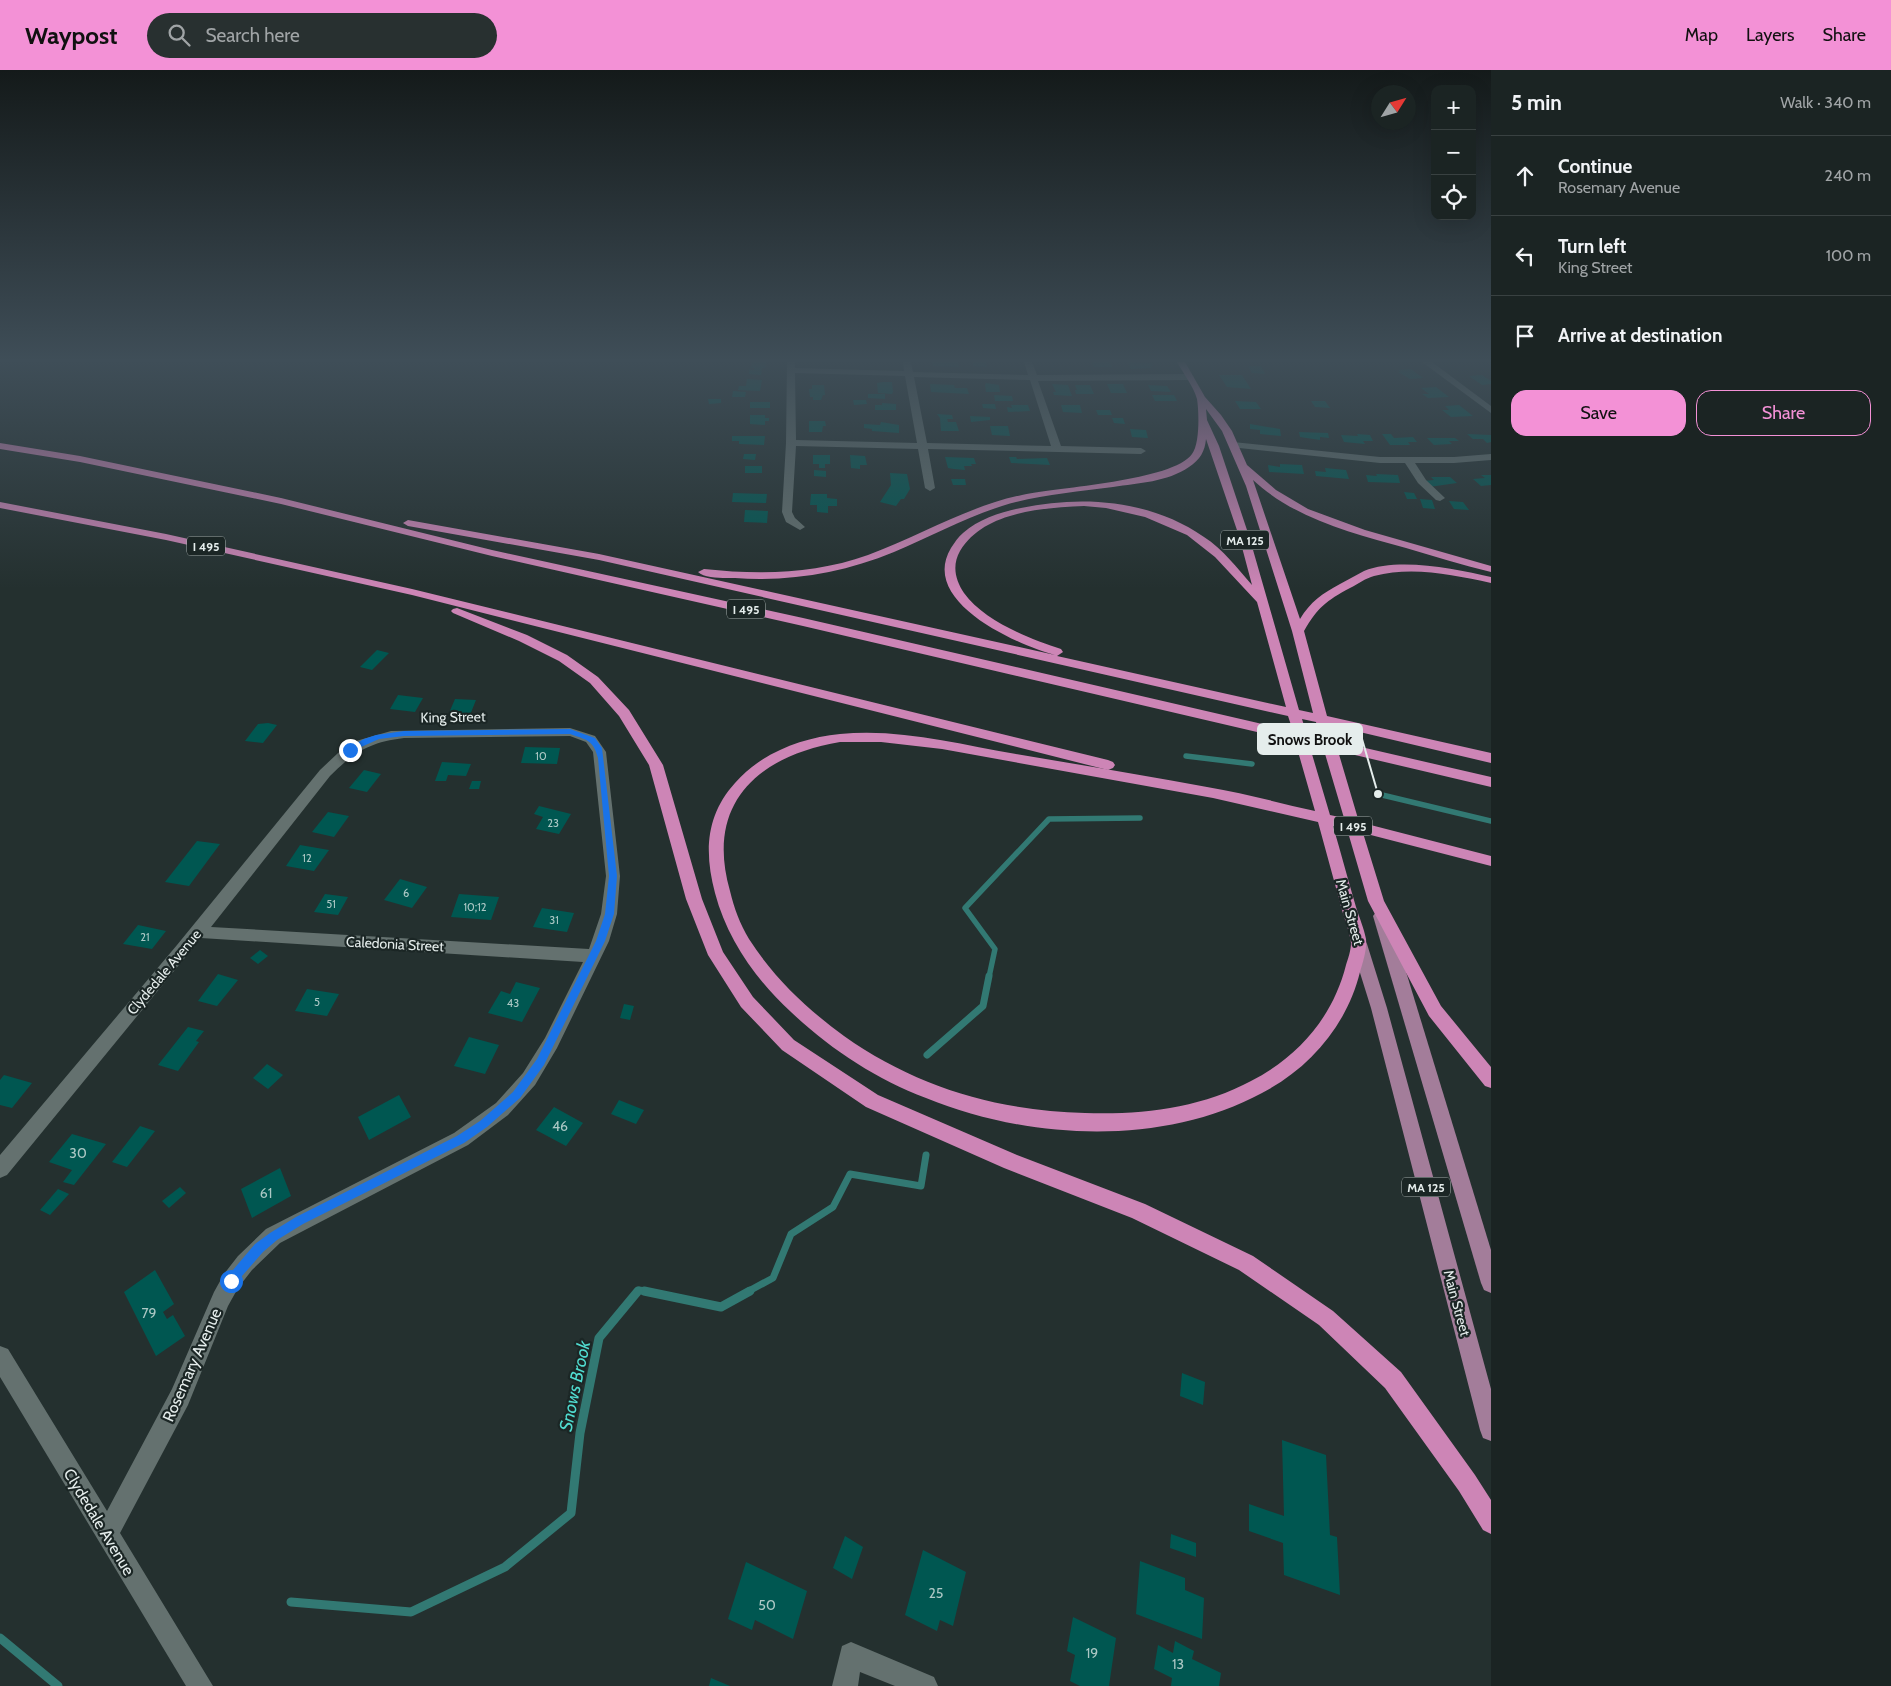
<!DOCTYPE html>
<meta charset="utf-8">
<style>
body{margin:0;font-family:Cabin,sans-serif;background:#283030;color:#f1f3f6}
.controls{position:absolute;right:15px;top:15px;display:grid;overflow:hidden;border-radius:10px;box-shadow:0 5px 20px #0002}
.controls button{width:45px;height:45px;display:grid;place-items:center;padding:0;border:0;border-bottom:1px solid #394141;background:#1b2423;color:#f1f3f6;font:25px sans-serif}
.compass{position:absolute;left:1371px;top:15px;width:45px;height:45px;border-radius:50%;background:#1b2423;box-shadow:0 5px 20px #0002;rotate:53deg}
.stop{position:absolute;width:15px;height:15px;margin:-11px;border:4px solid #1a73e8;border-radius:50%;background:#fff}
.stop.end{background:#1a73e8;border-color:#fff;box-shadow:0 1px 5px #0008}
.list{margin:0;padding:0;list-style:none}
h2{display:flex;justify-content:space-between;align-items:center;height:65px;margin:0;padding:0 20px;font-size:21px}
h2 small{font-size:16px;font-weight:400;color:#a0a4a6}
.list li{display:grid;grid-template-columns:32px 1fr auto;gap:15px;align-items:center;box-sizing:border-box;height:80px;padding:0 20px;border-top:1px solid #394141}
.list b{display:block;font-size:19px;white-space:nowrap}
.list p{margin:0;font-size:16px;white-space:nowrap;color:#a0a4a6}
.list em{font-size:16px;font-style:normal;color:#a0a4a6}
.actions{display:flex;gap:10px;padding:15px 20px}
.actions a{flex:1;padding:11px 0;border:1px solid #f391d6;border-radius:15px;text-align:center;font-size:18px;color:#f391d6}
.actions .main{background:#f391d6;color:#111}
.icon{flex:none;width:28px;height:28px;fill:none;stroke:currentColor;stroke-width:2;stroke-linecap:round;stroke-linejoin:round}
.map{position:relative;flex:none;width:1491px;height:1616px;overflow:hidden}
header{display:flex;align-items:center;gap:30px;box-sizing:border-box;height:70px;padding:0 25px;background:#f391d6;color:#111}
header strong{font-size:24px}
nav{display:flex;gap:28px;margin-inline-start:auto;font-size:18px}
.search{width:350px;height:45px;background:#283030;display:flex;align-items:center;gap:12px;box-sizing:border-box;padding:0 18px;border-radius:28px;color:#a0a4a6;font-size:19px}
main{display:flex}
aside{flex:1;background:#1b2423}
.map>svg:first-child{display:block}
</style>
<header>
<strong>Waypost</strong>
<div class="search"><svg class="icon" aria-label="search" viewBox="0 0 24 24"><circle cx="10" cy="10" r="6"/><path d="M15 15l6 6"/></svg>Search here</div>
<nav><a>Map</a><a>Layers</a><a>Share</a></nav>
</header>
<main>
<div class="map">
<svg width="1491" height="1616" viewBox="0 0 1491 1616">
<rect width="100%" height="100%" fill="#24302f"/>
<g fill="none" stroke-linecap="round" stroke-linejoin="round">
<g stroke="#327973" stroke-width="5.5">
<polyline points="1186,686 1252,694"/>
<polyline points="1378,724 1491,751"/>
<polyline points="989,907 995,879 965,838 1049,749 1140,748"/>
</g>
<g stroke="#327973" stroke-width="7">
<polyline points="927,985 983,936 989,906"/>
<polyline points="637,1222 639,1220 650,1222"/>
<polyline points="747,1222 773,1208 791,1164 833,1137 850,1104 921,1116 926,1085"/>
</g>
<g stroke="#327973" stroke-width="9">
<polyline points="644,1221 721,1237 750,1221"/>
<polyline points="291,1532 411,1542 505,1497 571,1443 580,1363 599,1268 638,1221"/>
<polyline points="0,1568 58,1616"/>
</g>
</g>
<g fill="#005751">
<polygon points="752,292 766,292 765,298 762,298 761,305 749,304 749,299 754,300 754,298 751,298"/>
<polygon points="932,292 958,292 959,297 933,296"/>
<polygon points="973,292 986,292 987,297 973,296"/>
<polygon points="1092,292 1110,292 1112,297 1094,297"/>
<polygon points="1128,292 1151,293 1153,296 1150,296 1151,298 1131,299"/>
<polygon points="1248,296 1261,296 1265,304 1252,303"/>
<polygon points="1411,299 1423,308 1410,309 1398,302 1401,302 1398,300"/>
<polygon points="1219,305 1242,305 1251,319 1227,317"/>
<polygon points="1482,305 1491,311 1491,314 1482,315 1469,306"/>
<polygon points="747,309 762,310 760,321 738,320 739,316 746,316"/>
<polygon points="883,312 892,312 893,322 892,324 878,323 877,313"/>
<polygon points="986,313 999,315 1000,322 986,322 985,315"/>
<polygon points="930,314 954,315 955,318 967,318 969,324 931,322"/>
<polygon points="1052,314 1068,315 1072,326 1054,325 1053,322 1056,322"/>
<polygon points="1107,314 1123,314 1127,323 1111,323"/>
<polygon points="812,315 824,315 825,325 823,325 821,330 813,330 813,327 810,327 809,319 812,319"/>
<polygon points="1075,315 1090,315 1094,324 1076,324 1075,320 1077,320"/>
<polygon points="1148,315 1167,316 1171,322 1151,321"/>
<polygon points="1436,317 1449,327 1428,328 1422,324 1429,324 1421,318"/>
<polygon points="733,321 746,322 745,327 732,327"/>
<polygon points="868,324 885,324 885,329 868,328"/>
<polygon points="994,325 1012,326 1013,331 995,331"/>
<polygon points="1152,325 1174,325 1177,331 1155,331"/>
<polygon points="708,329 721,329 721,333 709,334"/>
<polygon points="853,330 866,330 867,334 854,335"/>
<polygon points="1235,331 1256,332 1261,339 1240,339"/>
<polygon points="1311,331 1325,331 1330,338 1315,337"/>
<rect x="750" y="332" width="20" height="6"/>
<polygon points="882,333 896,334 896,340 875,340 875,335 882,335"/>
<polygon points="982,334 995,334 996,339 983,338"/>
<polygon points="1011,335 1028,335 1030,341 1008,342 1007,337 1012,338"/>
<polygon points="1061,335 1080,335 1082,343 1063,342"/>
<polygon points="1459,335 1473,346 1451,347 1442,340 1449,340 1445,336"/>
<polygon points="1096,340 1110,340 1112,345 1098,345"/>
<polygon points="937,344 952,345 953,349 947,349 948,352 956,352 959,361 941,361 940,348"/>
<polygon points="750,345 765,345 765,348 769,348 769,351 765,351 765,355 750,354"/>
<polygon points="970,346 990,347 990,350 971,352"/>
<polygon points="1112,348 1123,348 1125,354 1114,353"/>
<polygon points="809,351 825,351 826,356 823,356 822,362 809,362"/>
<polygon points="881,352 899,355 899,363 872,361 872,359 864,358 864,354 880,355"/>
<polygon points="1250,354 1280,359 1281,366 1260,364 1260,360 1250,359"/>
<polygon points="990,356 1008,356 1010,366 992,365"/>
<polygon points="1130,359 1146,360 1148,368 1132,367"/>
<polygon points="1299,362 1328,363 1329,368 1320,367 1320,370 1300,367"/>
<polygon points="1357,364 1370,365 1373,371 1363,371 1365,374 1344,372 1341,365 1358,366"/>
<polygon points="1382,364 1391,364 1394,368 1413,367 1417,372 1408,372 1410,375 1390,375"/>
<polygon points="1467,364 1491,365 1491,372 1487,373 1483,369 1473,369"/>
<polygon points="732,366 765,366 764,375 739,374 739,371 732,371"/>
<polygon points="1427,368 1455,368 1459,371 1449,371 1452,374 1434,375"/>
<polygon points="744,384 756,384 755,390 743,389"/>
<polygon points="813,385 830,385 830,394 825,394 825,398 819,398 819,394 813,394"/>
<polygon points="850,385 865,386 867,395 860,395 860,399 851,398"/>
<polygon points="945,387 974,388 976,394 971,394 972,396 964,396 965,400 954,399 948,398"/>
<polygon points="1009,387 1016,387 1017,389 1047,388 1050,395 1011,393"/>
<polygon points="1280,394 1302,395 1304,404 1269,402 1268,395 1280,397"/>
<rect x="745" y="396" width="17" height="7"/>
<polygon points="1325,398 1346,400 1349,409 1316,406 1315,401 1326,402"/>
<polygon points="814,400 826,401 826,407 814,406"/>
<polygon points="890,403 907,404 910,419 904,429 901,429 896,436 880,432 891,415"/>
<polygon points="1376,404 1398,405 1400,413 1368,412 1366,405 1377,406"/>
<polygon points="1481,405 1491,405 1491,415 1481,416 1473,409 1485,408"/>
<polygon points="1431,407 1450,407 1457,413 1429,417 1423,411 1434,410"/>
<polygon points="951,409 965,409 966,415 953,415"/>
<polygon points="1404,422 1414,423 1417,429 1407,429"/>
<polygon points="733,423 767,424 766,433 732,432"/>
<polygon points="811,424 827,424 827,428 837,429 837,436 828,436 828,443 817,442 817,435 810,435"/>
<polygon points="1420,429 1432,430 1435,439 1423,438"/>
<polygon points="1449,431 1463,432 1469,440 1454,439"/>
<polygon points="745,440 768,441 767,453 744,452"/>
<polygon points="377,580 389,583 372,600 360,597"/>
<polygon points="398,625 423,628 415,642 390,639"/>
<polygon points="455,629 476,630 470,645 466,645 465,648 450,647 452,643 449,643"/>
<polygon points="268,653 277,655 263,673 245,671 258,654"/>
<polygon points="525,677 560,678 557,694 521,693"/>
<polygon points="442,692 471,694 466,706 448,705 446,711 435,711"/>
<polygon points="364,700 381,704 367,722 349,718"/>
<polygon points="472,711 481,711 479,719 469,719"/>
<polygon points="539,736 571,744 559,764 536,759 543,747 534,744"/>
<polygon points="328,742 349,746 334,767 312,762"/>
<polygon points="197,771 220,774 189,816 165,812"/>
<polygon points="300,775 329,780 314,801 286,796"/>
<polygon points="400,809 427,817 412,838 384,830"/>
<polygon points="325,824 348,827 338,845 314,842"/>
<polygon points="459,824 499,827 491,850 451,847"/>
<polygon points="542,838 574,843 567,862 533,857"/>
<polygon points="138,855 166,861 152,879 123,874"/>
<polygon points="260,880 268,886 258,894 250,888"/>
<polygon points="218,904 238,910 217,936 198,931"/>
<polygon points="516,912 540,918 522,952 488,943 501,921 510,924"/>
<polygon points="307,919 339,924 327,946 295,941"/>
<polygon points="624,934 634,936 630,950 620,948"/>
<polygon points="188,957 204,961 196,971 199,972 178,1001 158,995"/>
<polygon points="469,967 499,975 485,1004 454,996"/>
<polygon points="267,994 283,1005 268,1019 253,1008"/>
<polygon points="4,1005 32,1013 12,1038 0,1035 0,1010"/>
<polygon points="399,1025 411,1047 369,1070 358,1047"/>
<polygon points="619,1030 644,1040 636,1054 611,1044"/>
<polygon points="554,1037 583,1053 566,1076 536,1060"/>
<polygon points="140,1056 155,1061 127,1097 112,1092"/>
<polygon points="72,1064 106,1074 74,1115 63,1112 72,1100 49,1092"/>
<polygon points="280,1098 291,1126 252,1148 241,1119"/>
<polygon points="180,1117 186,1123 169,1138 162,1131"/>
<polygon points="58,1119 69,1124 50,1145 40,1140"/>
<polygon points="155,1200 174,1234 163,1242 167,1249 173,1245 185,1266 156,1286 124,1222"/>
<polygon points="1182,1303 1205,1312 1203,1335 1180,1326"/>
<polygon points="1282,1370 1326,1385 1330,1465 1337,1467 1340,1525 1284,1505 1283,1473 1249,1461 1249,1434 1284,1446"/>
<polygon points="1171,1464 1196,1473 1196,1487 1170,1478"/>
<polygon points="845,1466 863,1477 852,1509 833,1498"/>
<polygon points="923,1480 966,1502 953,1556 940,1550 937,1561 905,1545"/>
<polygon points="1140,1491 1185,1508 1185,1520 1204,1528 1202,1569 1136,1544"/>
<polygon points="746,1492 807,1521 793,1569 755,1550 752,1560 728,1549"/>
<polygon points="1073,1547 1116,1568 1109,1616 1080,1616 1070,1611 1075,1585 1067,1581"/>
<polygon points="1175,1571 1194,1581 1192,1589 1221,1603 1219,1616 1171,1616 1172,1608 1154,1599 1158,1575 1173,1583"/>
<polygon points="711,1608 730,1616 709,1616"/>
</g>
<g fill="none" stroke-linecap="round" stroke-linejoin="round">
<g fill="#64716f" fill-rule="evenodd">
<path d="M787,292H795V298L904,301L903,292H911L913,302L1028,305L1024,292H1032L1037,305L1190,304L1194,307L1190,310L1038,311L1061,376L1141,378L1146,381L1141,384L928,379L935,418L930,421L925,418L918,379L796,376L792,442L795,448L805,457L800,460L786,452L782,442L786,373ZM795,303L905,306L917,373L796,370ZM914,307L1030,310L1051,376L927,373Z"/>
<polygon points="1422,292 1432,292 1491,336 1491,343"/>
<polygon points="1233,372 1380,387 1454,387 1491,384 1491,390 1454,393 1415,393 1426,410 1445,428 1440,431 1436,430 1418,413 1405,393 1380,393 1230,377 1230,373"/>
<path d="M570,658L595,666L606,682L620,806L617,844L609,871L557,978L535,1015L508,1045L468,1075L280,1173L252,1200L238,1218L228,1236L188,1335L120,1463L213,1616H186L0,1307V1276L8,1279L107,1441L172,1319L214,1222L224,1204L238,1186L266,1159L454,1063L496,1033L523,1003L545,968L583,892L201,868L7,1105L0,1108V1085L177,875L320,700L338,683L356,671L391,661ZM570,666L586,672L593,682L606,806L601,844L589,879L211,857L330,706C354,682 370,672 404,668Z"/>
<polygon points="851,1572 934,1607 938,1616 895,1616 860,1602 858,1616 832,1616 842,1576"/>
</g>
<g fill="#a37d9a" fill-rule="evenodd">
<polygon points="1381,840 1386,842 1389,846 1491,1180 1491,1223 1484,1220 1481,1213 1373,846 1376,842"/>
<polygon points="1359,868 1365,870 1367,874 1387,938 1491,1319 1491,1371 1483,1368 1480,1360 1371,938 1351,874 1353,870"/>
</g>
<g fill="#cd85b6" fill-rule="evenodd">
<path d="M1177,292H1185L1205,327L1221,345L1232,361L1247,395L1276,420L1308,439L1365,460L1491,496V502C1462,495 1434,486 1406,478C1352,463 1295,449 1253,410L1300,549C1310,532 1323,523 1340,514C1348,510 1356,505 1364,501C1399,487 1456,499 1491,507V513C1453,505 1413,496 1374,506C1366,508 1358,514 1350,518C1326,531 1318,537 1304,561L1327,646L1491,683V693L1330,655L1335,671L1491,707V717L1338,681L1359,752L1491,786V796L1363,763L1384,831L1441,936L1491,997V1018L1485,1016L1429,946L1368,831L1347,759L1333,756C1341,783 1348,810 1356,837C1359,847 1364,858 1366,869C1367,880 1363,892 1360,902C1347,955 1310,998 1262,1023C1162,1077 1029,1070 926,1028C876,1009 830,979 791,942C756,910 727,869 715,823C704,782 706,745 735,713C761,683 801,668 840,664C899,658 958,674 1016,684C1080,695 1144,705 1207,717C1243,723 1279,733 1315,741L1295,671L803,556L492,486L281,434L80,392L0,379V373L80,386L281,428L492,480L803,548L1293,661L1288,646L599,490L408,456L403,453L408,450L599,484L1055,585C1015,574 919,531 951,478C955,472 958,467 963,463C979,449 1001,442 1021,438C1083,425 1151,430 1204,467C1223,479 1237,498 1252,515L1239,466L1206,369C1205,381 1200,390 1189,397C1167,412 1139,413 1113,417C1076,422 1037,425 1002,436C964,448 930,467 894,482C843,503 789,512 735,508C725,508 705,509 698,502L704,499C760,505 815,504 868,485C920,466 968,436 1022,425C1058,417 1173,411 1192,384C1200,374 1199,341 1197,329C1194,317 1183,303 1177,292ZM1206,339L1222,361L1246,416L1292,561L1313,643L1299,640L1249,466L1219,376L1207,350ZM1084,436L1106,438L1145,447L1187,465L1215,487L1257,532L1286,637L1057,586L1063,582L1061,579C1030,569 984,551 964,523C955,510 952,495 960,481C984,441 1043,438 1084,436ZM1302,649L1316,652L1320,668L1307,665ZM840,672H881L942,679L1213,728L1318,752C1326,781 1334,811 1342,840C1345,850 1350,863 1351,873C1351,880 1348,889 1346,895C1333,947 1298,987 1251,1011C1201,1038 1142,1045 1085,1043C998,1041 916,1017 844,966C807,939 774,908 749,869C740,854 734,838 730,821C705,734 757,686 840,672ZM1309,674L1323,677L1344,748L1330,745Z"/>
<polygon points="0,432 166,464 412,519 1108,690 1113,692 1115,695 1113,698 1108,700 412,525 166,470 0,438"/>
<polygon points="457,538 527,565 567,585 598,607 629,640 663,695 702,829 723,882 753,927 794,970 878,1025 1017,1085 1145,1134 1253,1186 1333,1241 1401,1302 1475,1405 1491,1430 1491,1464 1483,1460 1459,1421 1385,1318 1319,1255 1239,1200 1132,1148 1004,1098 866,1037 782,980 741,937 708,885 686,829 649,695 619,646 590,613 559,591 519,571 453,543 451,541 453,539"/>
</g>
</g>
<linearGradient id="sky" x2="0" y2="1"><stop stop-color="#141a1a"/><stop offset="0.56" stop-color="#3f4e58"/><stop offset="1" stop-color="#3f4e58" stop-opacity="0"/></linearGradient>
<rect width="1491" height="519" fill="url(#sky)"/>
<path fill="#1a73e8" d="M570,659L595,668L602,678L617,806L614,844L605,871L544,995L520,1028L487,1057L464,1073L303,1154L277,1170L263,1182L235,1214L231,1216L227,1214L226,1211L227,1207L255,1174L270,1163L296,1147L457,1066L480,1051L513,1022L537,989L596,871L605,844L609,806L598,688C593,669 586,670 570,664L404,666L379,669L350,682L346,680L347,678L364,669L376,665L404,661Z"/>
<g text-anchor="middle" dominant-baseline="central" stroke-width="4.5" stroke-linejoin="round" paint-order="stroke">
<g font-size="11" fill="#acc8c5">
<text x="541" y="686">10</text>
<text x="553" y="753">23</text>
<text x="307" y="788">12</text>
<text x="406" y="823">6</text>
<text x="331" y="834">51</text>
<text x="475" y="837">10;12</text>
<text x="554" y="850">31</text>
<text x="145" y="867">21</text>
<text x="317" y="932">5</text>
<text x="513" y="933">43</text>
</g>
<g fill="#1b2625" stroke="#a8b1b0" stroke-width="1">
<rect x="1221" y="460.5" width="48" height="19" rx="4"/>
<rect x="187" y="466.5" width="38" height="19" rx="4"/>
<rect x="727" y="529.5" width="38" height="19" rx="4"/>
<rect x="1334" y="746.5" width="38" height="19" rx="4"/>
<rect x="1402" y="1107.5" width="48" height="19" rx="4"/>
</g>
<g font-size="12" font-weight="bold" fill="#e5edec">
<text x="1245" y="470">MA 125</text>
<text x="206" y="476">I 495</text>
<text x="746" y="539">I 495</text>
<text x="1353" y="756">I 495</text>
<text x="1426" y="1117">MA 125</text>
</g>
<g font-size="14" fill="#e5edec" stroke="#1b2625">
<text transform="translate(453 647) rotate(-1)">King Street</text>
<text transform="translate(1350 842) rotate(74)">Main Street</text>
<text transform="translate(395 874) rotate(3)">Caledonia Street</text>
<text transform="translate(164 902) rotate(-50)">Clydedale Avenue</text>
<text transform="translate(1457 1233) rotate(75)">Main Street</text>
</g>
<g font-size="14" fill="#acc8c5">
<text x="560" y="1056">46</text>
<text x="78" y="1083">30</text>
<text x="266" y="1123">61</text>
<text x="149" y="1243">79</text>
<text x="936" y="1523">25</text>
<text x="767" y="1535">50</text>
<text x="1092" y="1583">19</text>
<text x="1178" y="1594">13</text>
</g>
<g font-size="16" fill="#e5edec" stroke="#1b2625">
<text transform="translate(192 1295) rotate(-66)">Rosemary Avenue</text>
<text transform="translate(99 1452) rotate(59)">Clydedale Avenue</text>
</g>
<g font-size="18" font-style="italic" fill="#50dbcf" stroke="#1b2625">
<text transform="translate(575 1316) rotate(-78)">Snows Brook</text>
</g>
</g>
<path fill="none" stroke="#e5edec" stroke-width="2" d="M1378 724L1362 669"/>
<circle fill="#e5edec" stroke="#1b2625" stroke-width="2" cx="1378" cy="724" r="5"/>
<rect fill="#e5edec" stroke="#e5edec" stroke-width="2" x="1258" y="654" width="104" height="30" rx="5"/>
<g font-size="15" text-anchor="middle" font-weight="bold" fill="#111">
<text x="1310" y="675">Snows Brook</text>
</g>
</svg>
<div class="controls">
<button>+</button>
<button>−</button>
<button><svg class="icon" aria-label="locate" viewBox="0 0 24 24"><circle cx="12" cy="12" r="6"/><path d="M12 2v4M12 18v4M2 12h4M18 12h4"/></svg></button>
</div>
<svg class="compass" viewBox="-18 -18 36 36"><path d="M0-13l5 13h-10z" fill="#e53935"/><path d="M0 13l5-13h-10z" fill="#a0a4a6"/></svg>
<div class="stop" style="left:231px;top:1211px"></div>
<div class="stop end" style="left:350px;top:680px"></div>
</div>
<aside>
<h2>5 min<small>Walk · 340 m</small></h2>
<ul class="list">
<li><svg class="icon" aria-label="ahead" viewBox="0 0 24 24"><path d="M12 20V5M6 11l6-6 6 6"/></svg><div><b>Continue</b><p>Rosemary Avenue</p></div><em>240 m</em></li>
<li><svg class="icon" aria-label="left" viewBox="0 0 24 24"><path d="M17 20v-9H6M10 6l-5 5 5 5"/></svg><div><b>Turn left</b><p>King Street</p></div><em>100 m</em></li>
<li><svg class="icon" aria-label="arrive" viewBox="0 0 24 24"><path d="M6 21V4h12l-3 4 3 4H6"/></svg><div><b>Arrive at destination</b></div></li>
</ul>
<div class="actions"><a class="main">Save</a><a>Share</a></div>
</aside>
</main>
